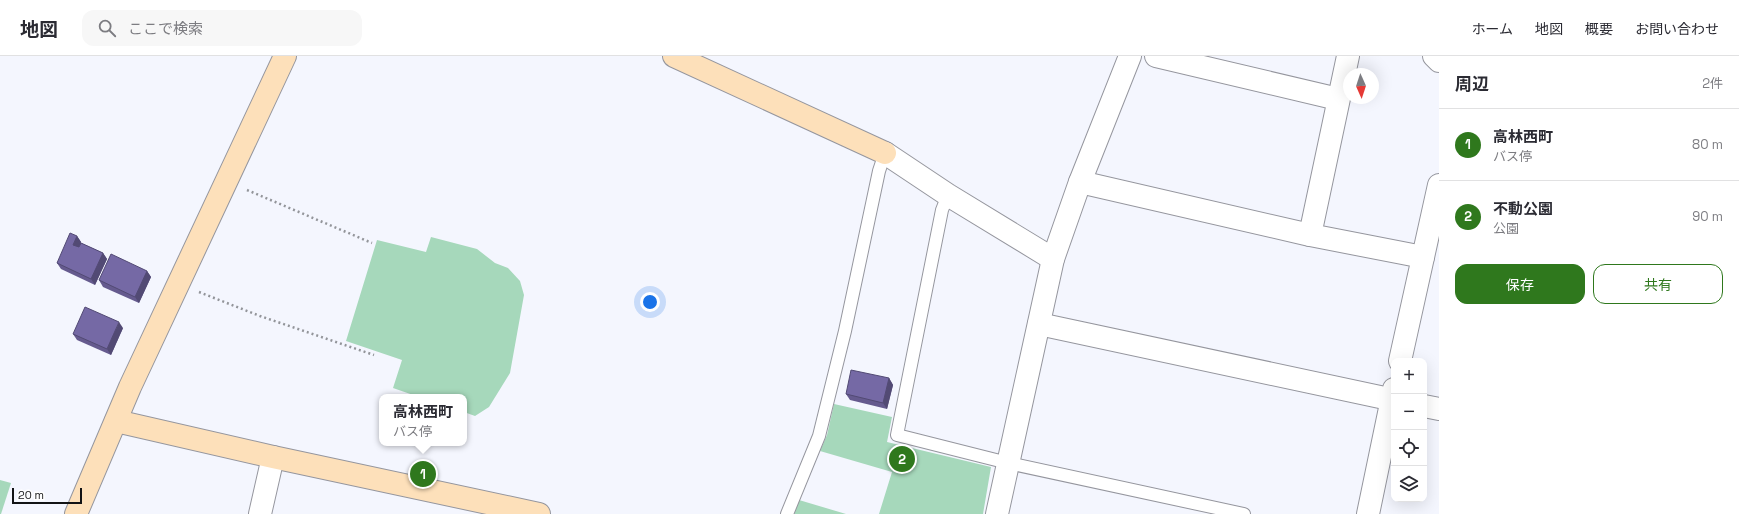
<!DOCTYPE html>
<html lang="ja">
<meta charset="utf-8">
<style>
body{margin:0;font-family:"Space Grotesk","Noto Sans JP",sans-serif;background:#f7f7f7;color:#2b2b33}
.controls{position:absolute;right:12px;bottom:12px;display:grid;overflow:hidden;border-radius:8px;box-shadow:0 4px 16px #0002}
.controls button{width:36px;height:36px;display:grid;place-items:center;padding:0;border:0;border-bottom:1px solid #e1e1e2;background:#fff;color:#2b2b33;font:20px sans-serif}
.compass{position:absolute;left:1343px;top:12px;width:36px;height:36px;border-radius:50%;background:#fff;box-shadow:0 4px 16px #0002;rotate:177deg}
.scale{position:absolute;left:12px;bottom:10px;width:70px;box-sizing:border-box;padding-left:4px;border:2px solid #121315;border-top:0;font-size:11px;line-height:14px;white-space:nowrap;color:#121315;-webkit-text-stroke:3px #fff;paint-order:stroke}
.you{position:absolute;left:650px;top:246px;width:14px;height:14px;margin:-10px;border:3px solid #fff;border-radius:50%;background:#1a73e8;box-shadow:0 0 0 6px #1a73e833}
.badge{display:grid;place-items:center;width:26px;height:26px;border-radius:50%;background:#2f781d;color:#fff;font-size:13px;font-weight:700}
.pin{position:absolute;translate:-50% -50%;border:2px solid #fff;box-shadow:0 1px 4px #0006}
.popup{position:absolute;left:379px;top:338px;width:88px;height:52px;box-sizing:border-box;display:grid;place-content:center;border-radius:8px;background:#fff;filter:drop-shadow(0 1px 3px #0005);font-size:13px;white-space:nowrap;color:#7c7c81}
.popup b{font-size:15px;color:#2b2b33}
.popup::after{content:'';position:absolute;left:50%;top:100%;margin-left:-8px;border:8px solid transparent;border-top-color:#fff}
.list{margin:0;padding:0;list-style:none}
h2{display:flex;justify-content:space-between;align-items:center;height:52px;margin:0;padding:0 16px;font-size:17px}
h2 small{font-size:13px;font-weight:400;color:#7c7c81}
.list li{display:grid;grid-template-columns:26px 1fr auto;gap:12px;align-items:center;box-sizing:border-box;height:72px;padding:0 16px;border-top:1px solid #e1e1e2}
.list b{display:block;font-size:15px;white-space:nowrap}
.list p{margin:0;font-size:13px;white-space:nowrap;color:#7c7c81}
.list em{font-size:13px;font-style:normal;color:#7c7c81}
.actions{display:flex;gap:8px;padding:12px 16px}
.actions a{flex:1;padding:9px 0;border:1px solid #2f781d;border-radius:12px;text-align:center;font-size:14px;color:#2f781d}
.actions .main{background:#2f781d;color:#fff}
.icon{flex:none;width:22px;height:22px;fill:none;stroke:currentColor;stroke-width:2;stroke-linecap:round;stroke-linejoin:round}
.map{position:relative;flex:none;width:1439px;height:458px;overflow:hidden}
header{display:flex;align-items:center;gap:24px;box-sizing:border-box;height:56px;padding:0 20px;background:#fff;border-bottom:1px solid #e1e1e2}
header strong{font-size:19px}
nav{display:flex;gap:22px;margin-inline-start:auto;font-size:14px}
.search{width:280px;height:36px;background:#f7f7f7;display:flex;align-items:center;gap:10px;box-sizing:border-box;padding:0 14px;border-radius:12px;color:#7c7c81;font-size:15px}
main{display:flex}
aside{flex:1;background:#fff}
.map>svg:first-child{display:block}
</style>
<header>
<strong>地図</strong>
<div class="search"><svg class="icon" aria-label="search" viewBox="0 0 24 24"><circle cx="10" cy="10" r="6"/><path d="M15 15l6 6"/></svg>ここで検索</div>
<nav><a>ホーム</a><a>地図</a><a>概要</a><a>お問い合わせ</a></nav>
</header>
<main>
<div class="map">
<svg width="1439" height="458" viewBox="0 0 1439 458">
<rect width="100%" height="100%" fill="#f4f6fe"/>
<g fill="#a6d8bb">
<polygon points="431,181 477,193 495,207 508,212 520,225 524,239 510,317 489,351 475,360 464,356 464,341 419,341 393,332 402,304 346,285 377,184 426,196"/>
<polygon points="834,348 892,361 887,386 991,411 983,458 879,458 892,416 820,395 827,379"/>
<polygon points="0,424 11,427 1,458 0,458"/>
<polygon points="799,444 846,458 794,458"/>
</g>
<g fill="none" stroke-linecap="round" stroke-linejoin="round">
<defs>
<g id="lane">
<polyline points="948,139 942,154 897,379 1008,407 1244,458"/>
<polyline points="787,458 819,380 845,275 879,115 885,97"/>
</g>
<g id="street">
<polyline points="1156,0 1338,43"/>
<polyline points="1434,0 1439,5"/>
<polyline points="885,97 948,139 1053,203"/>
<polyline points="1080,126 1310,179 1423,201"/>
<polyline points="1310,179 1348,0"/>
<polyline points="1039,268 1394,344"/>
<polyline points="1400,305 1439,129"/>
<polyline points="1424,350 1439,353"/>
<polyline points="260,458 273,401"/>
<polyline points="997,458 1053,203 1080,126 1130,0"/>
<polyline points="1368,458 1394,333"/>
</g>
<g id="secondary">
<polyline points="674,0 885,97"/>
<polyline points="116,365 273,401 539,458"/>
<polyline points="76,458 130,331 285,0"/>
</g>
</defs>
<use href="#lane" stroke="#95969e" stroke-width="14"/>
<use href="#street" stroke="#95969e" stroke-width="24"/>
<use href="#secondary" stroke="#95969e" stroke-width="24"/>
<g stroke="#93959a" stroke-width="2.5" stroke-dasharray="2 3" stroke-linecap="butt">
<polyline points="247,134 372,187"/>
<polyline points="199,236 260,260 374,299"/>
</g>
<use href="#lane" stroke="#fff" stroke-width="12"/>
<use href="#street" stroke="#fff" stroke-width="22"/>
<use href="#secondary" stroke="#fde0ba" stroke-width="22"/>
</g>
<g fill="#655a8e">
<polygon points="77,180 81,186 81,187 103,197 107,203 95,229 61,213 57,207"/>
<polygon points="147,215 151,221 139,247 103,231 99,224"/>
<polygon points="123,272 111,299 77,284 73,278"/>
<polygon points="889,322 893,329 887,353 850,344 846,338"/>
</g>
<g fill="#524a74">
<polygon points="77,180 81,186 78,195 73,189"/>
<polygon points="103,197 107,203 95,229 91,223"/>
<polygon points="147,215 151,221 139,247 135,241"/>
<polygon points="119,266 123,272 111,299 107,293"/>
<polygon points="889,322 893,329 887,353 883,347"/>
</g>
<g fill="#7569a5" stroke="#524a74">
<polygon points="70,177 77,180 73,189 79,191 81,187 103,197 91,223 57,207"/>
<polygon points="111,198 147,215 135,241 99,224"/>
<polygon points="85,251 119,266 107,293 73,278"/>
<polygon points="851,314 889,322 883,347 846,338"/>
</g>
</svg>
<div class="controls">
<button>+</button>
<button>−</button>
<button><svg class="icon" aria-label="locate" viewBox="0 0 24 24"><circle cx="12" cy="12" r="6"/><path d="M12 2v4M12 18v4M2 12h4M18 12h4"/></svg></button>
<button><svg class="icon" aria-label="layers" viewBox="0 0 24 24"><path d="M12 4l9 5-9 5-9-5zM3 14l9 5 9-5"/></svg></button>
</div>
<svg class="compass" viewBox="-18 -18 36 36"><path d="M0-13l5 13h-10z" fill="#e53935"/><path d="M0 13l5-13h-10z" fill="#7c7c81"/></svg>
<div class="scale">20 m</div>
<div class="you"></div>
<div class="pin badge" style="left:423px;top:418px">1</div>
<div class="popup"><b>高林西町</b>バス停</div>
<div class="pin badge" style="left:902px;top:403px">2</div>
</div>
<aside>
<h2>周辺<small>2件</small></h2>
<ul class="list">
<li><span class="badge">1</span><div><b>高林西町</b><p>バス停</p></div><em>80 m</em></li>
<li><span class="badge">2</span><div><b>不動公園</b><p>公園</p></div><em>90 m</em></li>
</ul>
<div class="actions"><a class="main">保存</a><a>共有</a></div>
</aside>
</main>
